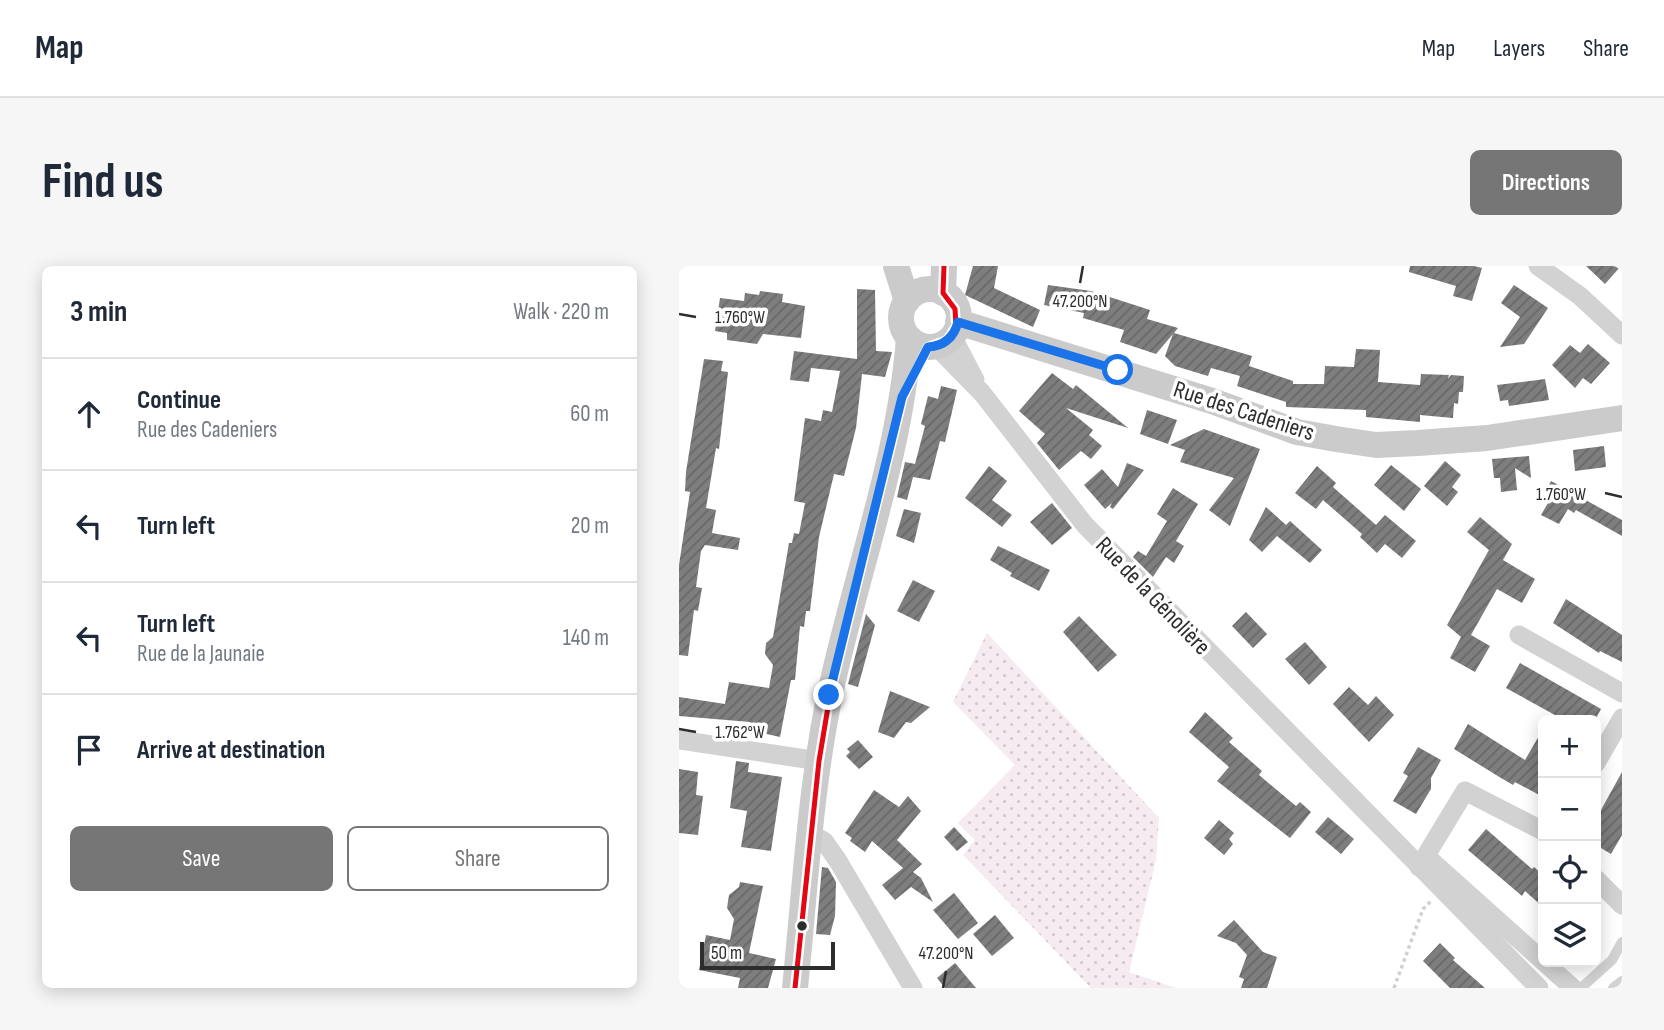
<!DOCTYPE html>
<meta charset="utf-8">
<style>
body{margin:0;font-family:"Sofia Sans Condensed",sans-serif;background:#f6f6f7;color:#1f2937}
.controls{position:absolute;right:21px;bottom:21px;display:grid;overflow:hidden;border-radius:10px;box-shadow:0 4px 18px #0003}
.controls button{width:63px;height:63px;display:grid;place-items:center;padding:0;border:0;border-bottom:2px solid #e0e1e3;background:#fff;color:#1f2937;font:35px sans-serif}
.scale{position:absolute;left:21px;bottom:18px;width:135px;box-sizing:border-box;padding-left:7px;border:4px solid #2d2d2d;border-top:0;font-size:19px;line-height:24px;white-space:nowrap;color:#2d2d2d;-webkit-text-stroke:5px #fff;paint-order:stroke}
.stop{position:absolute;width:21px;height:21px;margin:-16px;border:5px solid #1a73e8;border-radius:50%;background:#fff}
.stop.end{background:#1a73e8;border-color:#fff;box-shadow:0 2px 7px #0008}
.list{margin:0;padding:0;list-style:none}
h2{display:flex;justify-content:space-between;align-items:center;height:91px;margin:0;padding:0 28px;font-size:30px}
h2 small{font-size:23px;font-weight:400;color:#747a83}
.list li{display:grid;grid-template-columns:46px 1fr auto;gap:21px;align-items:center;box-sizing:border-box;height:112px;padding:0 28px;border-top:2px solid #e0e1e3}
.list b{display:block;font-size:26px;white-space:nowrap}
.list p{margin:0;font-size:23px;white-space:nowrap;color:#747a83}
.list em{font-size:23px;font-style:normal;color:#747a83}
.actions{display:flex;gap:14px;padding:21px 28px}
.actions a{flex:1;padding:16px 0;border:2px solid #767676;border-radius:10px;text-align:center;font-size:24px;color:#767676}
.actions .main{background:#767676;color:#fff}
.icon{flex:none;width:38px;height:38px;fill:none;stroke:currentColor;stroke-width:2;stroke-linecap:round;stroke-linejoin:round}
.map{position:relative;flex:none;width:943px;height:722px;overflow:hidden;border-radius:10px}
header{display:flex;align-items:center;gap:42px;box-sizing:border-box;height:98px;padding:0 35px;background:#fff;border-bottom:2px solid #e0e1e3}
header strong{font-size:33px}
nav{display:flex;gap:38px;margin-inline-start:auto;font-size:24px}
.intro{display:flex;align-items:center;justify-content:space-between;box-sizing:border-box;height:168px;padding:0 42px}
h1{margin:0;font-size:49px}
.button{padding:18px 32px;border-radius:10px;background:#767676;color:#fff;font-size:24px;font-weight:700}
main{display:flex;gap:42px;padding:0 42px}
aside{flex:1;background:#fff;border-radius:10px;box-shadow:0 4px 18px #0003}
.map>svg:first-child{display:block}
</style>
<header>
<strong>Map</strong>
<nav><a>Map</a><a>Layers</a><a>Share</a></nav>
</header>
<div class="intro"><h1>Find us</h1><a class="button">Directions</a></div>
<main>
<aside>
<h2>3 min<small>Walk · 220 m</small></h2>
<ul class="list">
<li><svg class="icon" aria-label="ahead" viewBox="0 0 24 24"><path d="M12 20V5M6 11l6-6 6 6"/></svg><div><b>Continue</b><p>Rue des Cadeniers</p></div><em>60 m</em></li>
<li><svg class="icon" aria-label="left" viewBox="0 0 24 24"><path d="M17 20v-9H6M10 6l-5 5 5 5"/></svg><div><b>Turn left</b></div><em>20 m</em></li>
<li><svg class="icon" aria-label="left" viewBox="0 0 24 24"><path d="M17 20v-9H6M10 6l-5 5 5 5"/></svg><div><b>Turn left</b><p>Rue de la Jaunaie</p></div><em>140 m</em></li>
<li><svg class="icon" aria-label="arrive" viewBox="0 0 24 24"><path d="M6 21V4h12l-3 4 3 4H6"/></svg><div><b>Arrive at destination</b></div></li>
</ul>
<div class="actions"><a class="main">Save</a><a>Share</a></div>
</aside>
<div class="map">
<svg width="943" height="722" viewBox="0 0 943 722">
<defs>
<pattern id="grass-dots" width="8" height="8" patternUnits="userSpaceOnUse" patternTransform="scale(1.75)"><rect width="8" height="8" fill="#f5ebf0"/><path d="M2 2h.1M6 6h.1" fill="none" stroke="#d2cace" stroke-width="1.8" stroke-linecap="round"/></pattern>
<pattern id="building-hatch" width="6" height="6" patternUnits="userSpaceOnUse" patternTransform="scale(1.75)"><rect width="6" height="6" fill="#7e7e7e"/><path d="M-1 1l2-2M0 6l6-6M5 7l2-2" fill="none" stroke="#686868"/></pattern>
</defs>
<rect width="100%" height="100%" fill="#fff"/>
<polygon fill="url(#grass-dots)" points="308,367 480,552 477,594 450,706 497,722 412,722 284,589 296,574 279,557 336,499 274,436"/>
<g fill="url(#building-hatch)">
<polygon points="294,0 319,0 315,22 361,44 354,61 286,29"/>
<polygon points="731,0 795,0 803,2 793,35 774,30 777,20 730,6"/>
<polygon points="907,0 942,0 926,18"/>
<polygon points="369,19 412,25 471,44 468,53 499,62 495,67 573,90 570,100 614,115 614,118 645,118 646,100 675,101 677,83 701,84 699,116 741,119 742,108 770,109 769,113 772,109 785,110 784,126 780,126 779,138 775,137 774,152 741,149 741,156 687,151 687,144 607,141 607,136 558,120 561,110 532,102 529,110 496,100 486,90 494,68 477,88 441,76 445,64 404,52 405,47 365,39"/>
<polygon points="835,19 869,42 845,78 821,81 841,51 822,37"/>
<polygon points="178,23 196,24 197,85 213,86 206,111 183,108 177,162 165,210 155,208 140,271 131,345 127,345 125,361 121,360 116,414 112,414 101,471 70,464 71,456 0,450 0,431 46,438 50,416 90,422 94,399 86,388 87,377 94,371 110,277 113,277 115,267 120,268 126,237 115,235 126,152 142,155 144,144 153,146 161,105 132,102 130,116 111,114 115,85 178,93"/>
<polygon points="81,25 104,28 103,36 126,40 122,72 84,68 78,78 48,74 48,67 36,65 41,32 65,35 66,27 80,29"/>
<polygon points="909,78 931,97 912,118 904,112 896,122 873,99 891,79 901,87"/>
<polygon points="25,93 44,95 42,105 49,106 40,183 37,182 27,242 37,244 33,267 61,272 59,284 26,279 22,285 17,321 23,322 19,345 15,344 9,390 0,389 0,299 11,226 6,225 7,206"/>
<polygon points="373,107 394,123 397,119 449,162 387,142 414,164 410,169 423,180 412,193 402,185 380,204 358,177 366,168 340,145"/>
<polygon points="866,113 870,134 830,140 829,134 821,135 818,119"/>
<polygon points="262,120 278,124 266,176 261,175 251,214 234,211 228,234 218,231 226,196 236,198 246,160 242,158 249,130 259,133"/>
<polygon points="468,144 498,154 489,178 461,168"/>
<polygon points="525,163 581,183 551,260 530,244 555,212 501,196 506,184 491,179"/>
<polygon points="925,180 927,201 896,205 894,184"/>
<polygon points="850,190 852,212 836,202 838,224 822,226 821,212 815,212 813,193"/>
<polygon points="766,195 782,209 773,221 779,226 768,240 745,220"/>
<polygon points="448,197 465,204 434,243 431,241 433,237 426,243 405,219 423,203 439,221"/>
<polygon points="712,199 742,223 725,245 695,219"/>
<polygon points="310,200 328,215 313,234 333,249 323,261 286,232"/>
<polygon points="638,200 657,217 654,221 697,259 706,249 737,275 723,292 706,278 698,287 681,271 683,268 644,234 637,243 616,227"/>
<polygon points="872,215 943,254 943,270 897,244 895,247 889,243 880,258 862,249 873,230 866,226"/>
<polygon points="494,222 519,238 497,275 505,280 495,297 487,291 474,311 454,291 459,285 467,290 488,255 478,248"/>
<polygon points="373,237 393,262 373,279 351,256"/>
<polygon points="587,241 607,259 611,255 643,284 631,297 598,270 583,286 570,274"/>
<polygon points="225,243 242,247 235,277 217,270"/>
<polygon points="801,251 833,278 824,294 856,313 843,337 818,323 792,369 811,380 796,406 771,392 782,371 768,359 810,284 788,266"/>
<polygon points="319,280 371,304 360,325 331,310 333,307 311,294"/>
<polygon points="234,314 256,325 240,356 218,345"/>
<polygon points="887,333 943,369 943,396 921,385 920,387 874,357"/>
<polygon points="567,346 588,368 574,382 553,360"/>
<polygon points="187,348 196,359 179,421 169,418"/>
<polygon points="400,350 438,389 419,406 384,366"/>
<polygon points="626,376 648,401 630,419 606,393"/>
<polygon points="841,397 922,443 916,454 885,454 827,422"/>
<polygon points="670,421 689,439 697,430 715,449 690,476 654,438"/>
<polygon points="211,425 251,441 232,457 227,456 215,472 199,466"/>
<polygon points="526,446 554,472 550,476 583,505 580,509 617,540 621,536 632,546 611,572 538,515 550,501 510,466"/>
<polygon points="789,458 846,494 864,463 864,531 836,516 834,519 822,512 775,483"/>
<polygon points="179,474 194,491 180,503 167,490 171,486 168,483"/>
<polygon points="739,481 762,494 752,512 752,523 737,548 714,535 729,510 724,507"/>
<polygon points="57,495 70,497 69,506 103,511 92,585 62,581 68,545 51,542"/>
<polygon points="0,503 19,506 17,529 24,530 19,569 0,567"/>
<polygon points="943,506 943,569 932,588 917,579 917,553"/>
<polygon points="195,524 220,541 229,530 242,545 218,574 243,598 234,606 242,612 254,636 232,621 216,634 203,619 224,602 193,575 186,586 171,575 173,572 166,567"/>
<polygon points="649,551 675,573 662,588 636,566"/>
<polygon points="540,554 555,567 550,573 554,578 545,589 525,572"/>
<polygon points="275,561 289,576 278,585 265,571"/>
<polygon points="807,563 853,603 855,601 864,609 864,641 846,625 843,630 789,584"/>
<polygon points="143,601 149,602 157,616 156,650 151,669 137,668"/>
<polygon points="61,616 84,620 70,687 97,693 89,722 59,722 61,712 20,704 27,669 51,674 55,653 48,642 50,629 60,621"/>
<polygon points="275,627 299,657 279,673 254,644"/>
<polygon points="316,649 335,672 313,690 294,668"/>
<polygon points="555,654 584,686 598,691 588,722 562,722 565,713 560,711 568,689 557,677 538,670"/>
<polygon points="761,677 776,692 774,694 806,722 771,722 744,695"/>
<polygon points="276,697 297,722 266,722 258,712"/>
</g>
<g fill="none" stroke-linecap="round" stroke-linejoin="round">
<polyline stroke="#d0d0d0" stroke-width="3.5" stroke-dasharray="3.5 3.5" stroke-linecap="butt" points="715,722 744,643 752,635"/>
<g stroke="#d2d2d2" stroke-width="10">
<polyline points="902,722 933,694 943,676"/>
<polyline points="934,722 943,715"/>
</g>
<g stroke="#d2d2d2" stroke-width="19">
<polyline points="859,0 901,30 943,69"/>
<polyline points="273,70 296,114"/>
<polyline points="257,80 303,127 406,259 860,722"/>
<polyline points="840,369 943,427"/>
<polyline points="0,474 140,495"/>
<polyline points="917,497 943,452"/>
<polyline points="132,568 145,575 159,595 234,722"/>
<polyline points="748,591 864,695"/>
<polyline points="740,601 786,525 864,565"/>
<polyline points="917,613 943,639"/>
<polyline points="865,696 894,722"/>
</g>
<g stroke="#cbcbcb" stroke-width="26">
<polyline points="217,0 228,35"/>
<circle cx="251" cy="52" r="29"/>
<polyline points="264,27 265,0"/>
<polyline points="279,56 533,135 618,166 657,173 697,179 739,177 808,172 943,152"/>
<path d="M116,722C126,625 131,524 151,428C176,310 221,192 230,72"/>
</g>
<defs>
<polyline id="bus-1" points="116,722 140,495 151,429 224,131 249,81 268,74 277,60 276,43 264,27 265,0"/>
</defs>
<use href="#bus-1" stroke="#fff" stroke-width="10"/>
<use href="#bus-1" stroke="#e30613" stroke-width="5"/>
</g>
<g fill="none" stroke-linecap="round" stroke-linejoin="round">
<path stroke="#1a73e8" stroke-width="9" d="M150,429L223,131L249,81C266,80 275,71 279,56L439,104"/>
</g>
<path fill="none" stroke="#2d2d2d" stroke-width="2.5" d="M401,17L404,0M0,48L17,51M926,227L943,231M0,463L17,466M264,722L267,705"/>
<circle fill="#2d2d2d" stroke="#fff" stroke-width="2.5" cx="123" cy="660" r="6"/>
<g text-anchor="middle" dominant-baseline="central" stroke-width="7" stroke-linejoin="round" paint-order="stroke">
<g font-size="24" fill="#2d2d2d" stroke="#fff">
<text transform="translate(565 145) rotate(18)">Rue des Cadeniers</text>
<text transform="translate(474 330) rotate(46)">Rue de la Génolière</text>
</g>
</g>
<g font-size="18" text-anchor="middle" fill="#2d2d2d" stroke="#fff" stroke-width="7" stroke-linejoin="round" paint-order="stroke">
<text x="401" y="41">47.200°N</text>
<text x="61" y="57">1.760°W</text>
<text x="882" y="234">1.760°W</text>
<text x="61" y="472">1.762°W</text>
<text x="267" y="693">47.200°N</text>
</g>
</svg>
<div class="controls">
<button>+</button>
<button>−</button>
<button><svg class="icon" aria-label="locate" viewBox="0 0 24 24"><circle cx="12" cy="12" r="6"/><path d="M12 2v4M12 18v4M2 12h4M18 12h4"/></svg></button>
<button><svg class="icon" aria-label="layers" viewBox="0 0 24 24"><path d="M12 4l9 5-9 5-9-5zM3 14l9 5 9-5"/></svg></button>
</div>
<div class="scale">50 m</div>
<div class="stop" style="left:439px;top:104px"></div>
<div class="stop end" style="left:150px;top:429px"></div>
</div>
</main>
